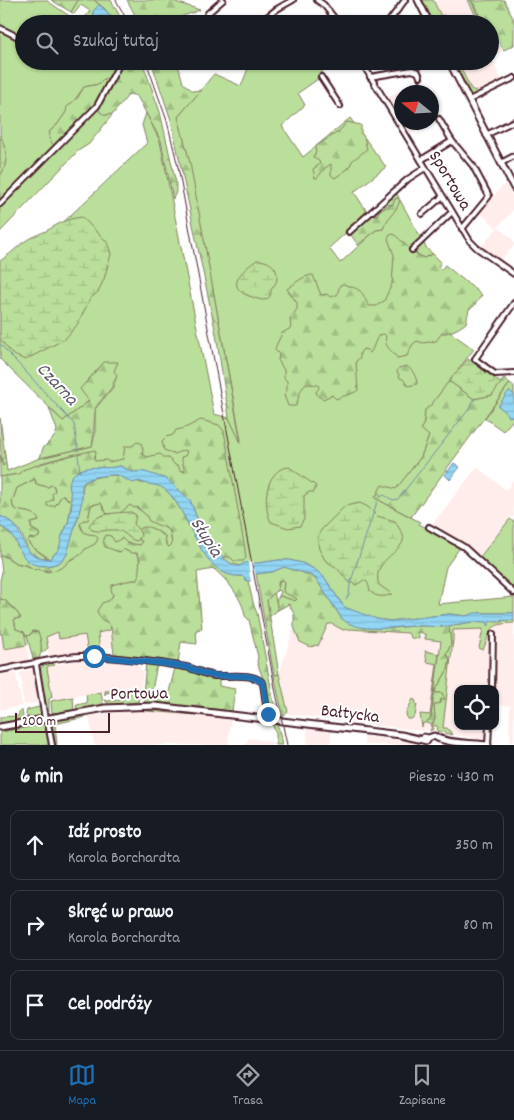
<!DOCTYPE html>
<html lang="pl">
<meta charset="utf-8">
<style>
body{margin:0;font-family:Dekko,sans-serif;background:#20242c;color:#f1f3f6}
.controls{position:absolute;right:15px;bottom:15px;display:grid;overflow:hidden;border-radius:10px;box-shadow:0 1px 4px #0004}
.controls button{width:45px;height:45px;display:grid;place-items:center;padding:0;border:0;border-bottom:1px solid #363941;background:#171b24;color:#f1f3f6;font:25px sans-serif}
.compass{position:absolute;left:394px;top:85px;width:45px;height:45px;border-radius:50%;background:#171b24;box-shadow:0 1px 4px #0004;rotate:288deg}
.scale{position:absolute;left:15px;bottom:12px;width:95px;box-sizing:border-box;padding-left:5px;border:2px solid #4a1f2b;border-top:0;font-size:14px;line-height:18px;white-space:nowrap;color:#4a1f2b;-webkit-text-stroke:4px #fff;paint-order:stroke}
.stop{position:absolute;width:15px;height:15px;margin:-11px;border:4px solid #1f6fb2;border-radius:50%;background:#fff}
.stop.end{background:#1f6fb2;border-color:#fff;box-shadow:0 1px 5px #0008}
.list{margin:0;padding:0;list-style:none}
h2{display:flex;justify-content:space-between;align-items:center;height:65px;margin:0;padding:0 20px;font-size:21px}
h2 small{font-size:16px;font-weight:400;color:#9ea1a6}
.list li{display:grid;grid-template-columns:32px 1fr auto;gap:15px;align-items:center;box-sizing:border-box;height:70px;margin:0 10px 10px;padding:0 10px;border:1px solid #363941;border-radius:10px}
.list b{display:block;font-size:19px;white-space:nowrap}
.list p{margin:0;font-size:16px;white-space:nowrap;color:#9ea1a6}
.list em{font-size:16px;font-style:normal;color:#9ea1a6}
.icon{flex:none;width:28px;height:28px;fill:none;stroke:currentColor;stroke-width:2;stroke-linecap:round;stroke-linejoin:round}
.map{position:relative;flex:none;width:514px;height:745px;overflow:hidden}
.search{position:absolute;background:#171b24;box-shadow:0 1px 4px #0004;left:15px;right:15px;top:15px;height:55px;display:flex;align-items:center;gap:12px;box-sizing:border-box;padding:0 18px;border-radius:28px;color:#9ea1a6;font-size:19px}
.sheet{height:305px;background:#171b24}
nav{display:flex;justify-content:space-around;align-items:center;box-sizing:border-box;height:70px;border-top:1px solid #363941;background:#171b24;font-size:14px;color:#9ea1a6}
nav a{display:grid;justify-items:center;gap:2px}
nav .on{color:#1f6fb2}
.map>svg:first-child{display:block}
</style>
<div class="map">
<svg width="514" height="745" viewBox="0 0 514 745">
<defs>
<pattern id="forest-firs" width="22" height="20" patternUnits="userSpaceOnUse" patternTransform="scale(1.25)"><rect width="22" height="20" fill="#badf9a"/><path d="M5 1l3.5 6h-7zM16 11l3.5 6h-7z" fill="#a1bf85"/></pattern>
<pattern id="wetland-marsh" width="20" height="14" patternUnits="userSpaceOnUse" patternTransform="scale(1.25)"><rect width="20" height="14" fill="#badf9a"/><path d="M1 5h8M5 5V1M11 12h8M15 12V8" fill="none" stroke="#a1bf85"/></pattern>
<pattern id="water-rules" width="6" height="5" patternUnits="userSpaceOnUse" patternTransform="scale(1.25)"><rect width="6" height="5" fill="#92d6f4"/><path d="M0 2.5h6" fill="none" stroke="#7fb7d1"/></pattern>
</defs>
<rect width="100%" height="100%" fill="#fff"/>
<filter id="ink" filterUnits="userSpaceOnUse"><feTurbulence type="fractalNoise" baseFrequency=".02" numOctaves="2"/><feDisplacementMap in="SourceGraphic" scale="10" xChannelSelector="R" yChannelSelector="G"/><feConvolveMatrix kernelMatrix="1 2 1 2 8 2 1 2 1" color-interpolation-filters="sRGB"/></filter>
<g filter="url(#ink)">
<g fill="#ffedeb">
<polygon points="427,0 471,0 478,15 487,24 438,24"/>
<polygon points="490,29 504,50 491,57 502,82 480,93 471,89 457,61 490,61"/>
<polygon points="415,81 421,92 402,92 401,121 387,98"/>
<polygon points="432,110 437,119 426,126 425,125 409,134 402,123 432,122"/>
<polygon points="506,182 514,198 514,209 498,227 514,241 514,246 500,261 480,248 497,228 479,212"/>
<polygon points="477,467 506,490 514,479 514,516 509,519 479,558 463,544 430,527"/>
<polygon points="299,617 355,630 407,633 452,640 453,629 484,629 479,648 483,650 491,630 497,624 514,623 514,742 509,743 511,734 509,733 510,706 495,705 495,689 458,689 458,726 491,726 488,740 440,733 432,730 422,731 288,714 279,674 294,627 297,627"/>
<polygon points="110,630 114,647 100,650 98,633"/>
<polygon points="58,632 60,639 85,635 88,652 49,658 46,637"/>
<polygon points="0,634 2,634 4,649 27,645 30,662 0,667"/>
<polygon points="93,658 136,664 143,671 141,688 138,690 102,692 52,700 47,668 48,666"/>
<polygon points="32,669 34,670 40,702 24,705 21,687 23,686 19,673"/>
<polygon points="12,672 16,674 22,706 0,710 0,674"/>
<polygon points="135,710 231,718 228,743 232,745 94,745 89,716"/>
<polygon points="307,727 331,732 330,745 307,745"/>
<polygon points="364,736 417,743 419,745 365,745"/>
<polygon points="249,738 276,743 276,745 245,745"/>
</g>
<g fill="#badf9a" stroke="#827f62">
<polygon points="0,0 46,0 81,24 24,24 24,38 0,26"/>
<polygon points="78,0 94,0 105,9 112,18 111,24 85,24 82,21 90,11 81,5 74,14 71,12"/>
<polygon points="420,0 433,0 441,16 444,15 444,16 434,21 431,21"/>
<polygon points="468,0 471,0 478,15 480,14 487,24 484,24 479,16 466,24 436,24 442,22 454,23 475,14"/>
<polygon points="0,29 24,41 24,61 117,61 117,65 110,79 108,78 101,81 99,84 84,87 57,125 50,131 49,138 55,146 0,201"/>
<path d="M251,61H316L323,73L321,77L298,93L305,105L282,126L303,157L350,118L386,167L354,192L368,213L329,248L340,263L376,230L383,229C386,218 396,211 400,200L427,249L433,254L424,258L412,251L422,268L451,333L474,349L431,405L425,410L424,422L429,436L421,457L396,490L375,498L420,522L419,524L461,546L446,567L438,604L514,597V613H479L466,616L450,614L390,621L370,618L344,607L324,577L314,569L302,563L289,560H279L240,566L229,563L222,557L195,517L190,500L130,470L90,468L75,454L41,463L20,474L0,477V455L3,466L6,463L7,471L40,458L92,446L95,434V409L115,385L90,400L63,421L0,359V282L147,143L142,125L146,113L160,141L214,414L229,418L241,440L188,157L178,117L214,74L241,86Z"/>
<polygon points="451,61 457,61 471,89 480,93 471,98 469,97"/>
<polygon points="97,106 105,115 113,114 89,144 78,151 0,232 0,205"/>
<polygon points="396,192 399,198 395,199 393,204 387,205 376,215 368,216"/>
<polygon points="510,383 514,386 514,419 503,431 485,418"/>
<path d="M35,479L36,484L48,487L51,485L54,486C55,491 55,500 49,502L55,506L62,495H64L68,500L72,499L68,523L62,536V542L59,549L50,559L31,546L27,541L30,538L39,537V533L31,528V523L39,521C29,506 23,516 13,507L12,502L17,488Z"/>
<path d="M101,503L107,514L117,513L130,505C145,511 157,524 170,531L172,544L169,547L166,545L165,536L152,528L137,537L142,543L140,545L115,542L106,535L114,550L119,552L123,549C127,552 131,551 135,553C142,556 140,573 138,580C124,580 123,583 112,592L113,595L108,602H106V621L111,627L110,630L98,633L100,654H92L88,652L85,635L59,639L58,632L46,637L48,648L42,653L40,638L33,631L30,635L26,636L24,632L16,629L14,619L20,618C18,611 10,606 5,600L0,599V581L2,572L0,556L2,555L16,563L48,572L64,566L70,560L76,558L85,549L91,535H88L84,533L80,523L83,520L88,519L91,505Z"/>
<polygon points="510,519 514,522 514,590 479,558"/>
<polygon points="279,580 282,580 284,582 283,589 297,599 295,601 280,596 278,598 281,592 279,590 274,592 278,610 269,617 267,600 279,585"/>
<path d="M504,620H514V623C489,624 492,628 483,650L479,648L483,629L453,630V640L443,728H447L453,735L437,731L438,727L435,725L432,730L430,731L435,719L434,705L441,702L442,693H436L435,691L448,669L450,658L446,655L451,644L449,626L476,621L501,622Z"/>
<polygon points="425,651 439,654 431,717 426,723 423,723 422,727 420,714 430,715 437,664 427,662"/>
<polygon points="53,663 55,665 48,666 47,668 52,697 49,699 49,712 47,715 45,712 39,670 45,664"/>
<polygon points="279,674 288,712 283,716 274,675"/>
<polygon points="139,689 140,692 138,702 109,705 105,700 105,699 106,701 123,700 123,692 105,693 105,695 105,691"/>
<polygon points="101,692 103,704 101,706 81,710 77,709 76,705 87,703 86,695"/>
<polygon points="73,697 74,711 52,713 51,701"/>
<polygon points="413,699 416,701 415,704 417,704 415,716 411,719 407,719 406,713"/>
<polygon points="39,707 42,708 43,715 41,717 28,718 26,714 27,710"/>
<polygon points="135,708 173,710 208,715 210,714 222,715 222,717 134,710"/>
<polygon points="22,710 23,718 22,720 0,724 0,717 19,716 19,712"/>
<polygon points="46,724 50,745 0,745 0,732"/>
</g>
<g fill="url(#forest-firs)" stroke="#827f62">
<polygon points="51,0 78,0 71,12"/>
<polygon points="94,0 111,0 124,24 111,24 112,18 105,9"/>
<polygon points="127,0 170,0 200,10 160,24 140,24"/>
<polygon points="471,0 477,1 504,0 514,20 514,45 504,50 490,29 490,24 487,24 480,15 479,15"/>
<polygon points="121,61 142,61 160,112 176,183 176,192 173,199 161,141 137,96 129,94 113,114 105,115 100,112 97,106"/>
<polygon points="151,61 177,61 183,83 193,91 201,90 178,117 190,163 241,443 229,418 216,334 171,120"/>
<path d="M106,78L110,79L97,102L55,146C49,142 49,137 50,131L57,125L66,112L67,107L78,97L84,87L99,84L101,81Z"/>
<path d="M347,122L361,125V133L364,137L367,149L352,161L349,168L335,178L331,175V164L325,168L317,178H315L313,169L319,165L320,162L313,157L316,152L315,147C322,141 332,137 339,131C342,129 344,125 347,122Z"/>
<path d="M399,198C402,207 386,218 383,229L376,230L358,245L349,232L368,216L377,215L379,211L393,204L395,199Z"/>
<path d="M394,234L412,251L424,258L433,254L441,262L438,267L441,270L445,265L482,295L473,307L469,309L466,323C461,327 450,334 442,333L436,341L423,343L417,341L412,345L407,356L397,358C392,350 383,347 386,336L384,334L379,335C374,342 374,348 370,353L367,350L363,349L360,353V358L356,361L358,390C352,395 344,395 336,399L332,395L323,399L318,396L316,392L319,388L318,385C315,385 312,384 309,384C299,385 299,399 296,406H288L284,395L287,390V381L284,378V370L278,360L279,354L275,350C276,343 280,339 282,333L291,328L290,319L297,309V303L287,289C294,284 304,275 313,275L321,295L327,294L330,297L337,295L340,285L344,284C349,287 356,287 360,291C365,295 365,301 369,306H376L384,301L392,284L394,255L388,239L390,235Z"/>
<path d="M104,362H118L114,371L117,375C114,389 104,395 96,407C94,411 94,438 92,446L40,458L43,448L55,436L57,430L49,408L63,421L89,401L80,389Z"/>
<path d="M406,366C412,368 417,378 417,384L408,386L403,379L400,378L397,371L399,368Z"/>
<polygon points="504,378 510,383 411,517 375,498 382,485 396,489 421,457 429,436 421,429 424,422 425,410 431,405 449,381 474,399 492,395"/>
<path d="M0,418L6,463L3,466C0,457 0,430 0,418Z"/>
<path d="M201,420L219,425L224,431L244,544L246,558L243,561H234L230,557H222L200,526L190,500L120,466C94,473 65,456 72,499L69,500L64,495H62L55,506H47V503L53,499L52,494L55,491L54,486L51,485L48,487L36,484L35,479L17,488L12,502L13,507C21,515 34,508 39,521L31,523V528L39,533V537L35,539L30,538L27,541L31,546L47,558C25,558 28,544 19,530C15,524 7,519 0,516V477L19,474L22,470C46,462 70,455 95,450L96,453L94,458L95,461L106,460L109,462L123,459L125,446H132L137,442L141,443L143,449L142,453L147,457L160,454L165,458H169L175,465H178L180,470L185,472L181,457L185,456L187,451L184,450L175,454L164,450L162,441L166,437L173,435L176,430C186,429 192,424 201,420Z"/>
<path d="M109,475C121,475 131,480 142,483C147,484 153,483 158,485C160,485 165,489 167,491C191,514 201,579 242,576L248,581L254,606L257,613L275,709L274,715L269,713L264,681L257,662L258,657L249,620L245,616C243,599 227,580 214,569L197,572L202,629L196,630L197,644L181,642L178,663L158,659L157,662L118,658L114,655L111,627L106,621H102L97,611L102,603C108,601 110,601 113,595L111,589L112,585C122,582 128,580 138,580L140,558L137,553H131L123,549L120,552L105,547C103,542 103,539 106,535L111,536L115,542L122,538L127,543L140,545L142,542L136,534L139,529C150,523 156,532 165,536L166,545L169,547L172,544L170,531L163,526H160L149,521L146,515L137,507L134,508L130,505L120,513L107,514L101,503L91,505L88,520H83L80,524C82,534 87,534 96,535L98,539L95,544L85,549C81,557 76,556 70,560C67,562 66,565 64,566C56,572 46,572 37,568L35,570L27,565L16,563L3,555L0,556V526C5,529 12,534 14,539C23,555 30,569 52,565C59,563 63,561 67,554C70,537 79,520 81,502C83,494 80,487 87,479Z"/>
<polygon points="284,567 300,571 316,579 342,619 365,627 393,628 413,626 449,626 451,644 446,655 450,658 448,669 435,691 436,693 442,693 445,699 444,700 441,699 440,703 434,705 435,719 431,727 431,724 426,723 431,717 441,641 425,639 426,635 420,632 418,632 419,638 411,638 408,633 350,629 343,630 332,624 328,624 318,646 316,645 311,647 300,642 294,627 294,614 289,604 278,610 276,601 278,598 280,596 295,601 297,599 283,592 284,582 282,580 279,581 277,590 267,600 279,674 274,675 256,574 272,572"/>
<path d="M0,599L5,600C9,606 17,611 21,618L14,619L16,629L24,632L27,645L4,649L2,634H0Z"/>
<path d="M33,631L38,632C41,639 43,651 39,658L33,659L27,636L30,635Z"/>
<polygon points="146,662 157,664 152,691 169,692 175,668 219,678 219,686 235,689 232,711 145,702 143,694"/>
<polygon points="85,714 85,717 55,724 57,745 55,745 52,721"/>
<polygon points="44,722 46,724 0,732 0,729"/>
<polygon points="271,722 276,722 279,729 282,745 276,745 276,733"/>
</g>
<g fill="url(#wetland-marsh)" stroke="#827f62">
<path d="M0,135C7,149 9,163 0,176Z"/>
<path d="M82,217L107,242L111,254L104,279L98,292L90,299L77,325L65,339L25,360L12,354L0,339V261C8,256 14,250 21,244C30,237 37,235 46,231C60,223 65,219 82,217Z"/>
<path d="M257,260C268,260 278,266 277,278C277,283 274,285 272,288C270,292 272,296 267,299C262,302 254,297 249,296C223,286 244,269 257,260Z"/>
<polygon points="468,359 501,383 492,395 474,399 449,381"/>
<path d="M289,467L316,486L314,492H309L304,496V519L300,526L288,528L271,522C262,505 265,469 289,467Z"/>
<path d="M360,503L368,507L377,516L395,521C397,526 401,530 403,535C408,552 370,558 379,585L392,594C386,597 375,598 370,591C369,588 369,585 367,582L364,580L356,585L348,581L338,569L325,560L319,549L317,537L322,529L345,506Z"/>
<path d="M131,512L136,515L134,524L140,532L141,536L137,541C129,540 124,530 116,530C106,529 103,533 92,530L89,526C96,512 117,513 131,512Z"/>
</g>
<g fill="url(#water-rules)" stroke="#758da4">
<path d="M99,5C106,10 112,15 110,24H99L94,19L93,11Z"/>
<polygon points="509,391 514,394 514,416 509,417 507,413 498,406"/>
<polygon points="454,463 460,467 450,480 445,475"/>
<path d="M120,466L133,472L142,471L167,479L190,500L200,526L222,557L234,566H240L244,563H258L279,560H289L302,563L314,569L324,577L344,607L377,619L390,621L450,614L466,616L475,613H514V620L491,621L489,622V626L486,622C474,621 460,624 448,626C436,628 425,625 413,626C392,627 360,634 342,619L316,579L311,575L284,567L272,572L256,574L251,581H247L242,576C200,579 192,515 167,491C158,483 149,486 139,481L133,483L117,475H109L95,477L84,482L82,485V501L79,513L67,554C63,561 59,563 52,565C26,569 24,557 14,539C12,534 5,529 0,526V516C25,525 19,548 34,555C39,558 45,558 50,559L59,549L62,536L68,523L72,504L69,484L71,477C86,461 100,471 120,466Z"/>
</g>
<polygon fill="#fff" points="253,561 256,578 251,583 248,562"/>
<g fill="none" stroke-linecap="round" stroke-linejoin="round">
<g stroke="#758da4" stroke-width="1">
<polyline points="0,344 74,424 78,451"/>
<polyline points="78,455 80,472"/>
<polyline points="379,498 384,495 393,500 398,499 469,409 475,398"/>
<polyline points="346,599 349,594 350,584 377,502"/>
</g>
<defs>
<g id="street">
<polyline points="317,0 324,5 339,24"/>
<polyline points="202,24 208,13 223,0"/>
<polyline points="258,24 277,9 293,0"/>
<polyline points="387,24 405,0"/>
<polyline points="0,28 24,40"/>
<polyline points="361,61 470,241 477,248 514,274"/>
<polyline points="321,77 340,106"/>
<polyline points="370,77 412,70 418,72 420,77"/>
<polyline points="469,100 514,78"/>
<polyline points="439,119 452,141 473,166 489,196 462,229"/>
<polyline points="486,135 514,121"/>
<polyline points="421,160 452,141"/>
<polyline points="501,163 514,156"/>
<polyline points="0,204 97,106 121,61"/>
<polyline points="422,214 442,197"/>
<polyline points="349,232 408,179 425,168"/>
<polyline points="412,250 452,212"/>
<polyline points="514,303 475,359 495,374 514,373"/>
<polyline points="429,527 464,547 514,593"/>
<polyline points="36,664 45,719"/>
<path d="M0,670C28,665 66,654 95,656C125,658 156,662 186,667C196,669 205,675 215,676C229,677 252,672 263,683L268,718"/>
<polyline points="492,689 493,634"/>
<polyline points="47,718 52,745"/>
<polyline points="488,745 489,726"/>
</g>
<g id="secondary">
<polyline points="418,0 430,24"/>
<polyline points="449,61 514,188"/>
<polyline points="0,727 105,708 155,706 401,735 427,741"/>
<path d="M424,737L428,738L434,736C445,744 473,743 488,745"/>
</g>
</defs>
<use href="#street" stroke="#4a1f2b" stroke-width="8"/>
<use href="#secondary" stroke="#4a1f2b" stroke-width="9"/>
<use href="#street" stroke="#fff" stroke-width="4"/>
<use href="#secondary" stroke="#fff" stroke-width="5"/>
<g stroke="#4a1f2b" stroke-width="1">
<polyline points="116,0 129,24"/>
<polyline points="146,61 167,121 178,167 275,688 287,745"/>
</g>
</g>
</g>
<g fill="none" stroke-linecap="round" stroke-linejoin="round" filter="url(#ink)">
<path stroke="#1f6fb2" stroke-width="6" d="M94,656C125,659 155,662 186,667C195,669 203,674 211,675C227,678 251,671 263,683L268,714"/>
</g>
<g text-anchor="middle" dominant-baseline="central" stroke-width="4" stroke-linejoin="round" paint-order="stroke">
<g font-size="18" fill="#4a1f2b" stroke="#fff">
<text transform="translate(449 181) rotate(59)">Sportowa</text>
<text transform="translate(139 695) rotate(-1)">Portowa</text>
<text transform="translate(350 715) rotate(7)">Bałtycka</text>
</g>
<g font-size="19" font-style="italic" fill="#605667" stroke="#fff">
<text transform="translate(56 385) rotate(47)">Czarna</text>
<text transform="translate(205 538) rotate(57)">Słupia</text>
</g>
</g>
</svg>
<div class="controls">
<button><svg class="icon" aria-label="locate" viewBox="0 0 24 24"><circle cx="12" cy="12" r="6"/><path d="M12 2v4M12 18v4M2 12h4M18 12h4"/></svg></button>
</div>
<svg class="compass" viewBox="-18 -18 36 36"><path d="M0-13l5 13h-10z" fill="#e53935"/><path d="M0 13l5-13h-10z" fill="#9ea1a6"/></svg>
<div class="scale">200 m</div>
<div class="stop" style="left:94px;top:656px"></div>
<div class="stop end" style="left:268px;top:714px"></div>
<div class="search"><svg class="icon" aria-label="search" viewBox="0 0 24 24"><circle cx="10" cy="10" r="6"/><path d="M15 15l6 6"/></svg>Szukaj tutaj</div>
</div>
<section class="sheet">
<h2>6 min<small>Pieszo · 430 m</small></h2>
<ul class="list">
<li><svg class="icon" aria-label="ahead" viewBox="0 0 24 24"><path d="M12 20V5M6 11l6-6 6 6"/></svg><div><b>Idź prosto</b><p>Karola Borchardta</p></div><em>350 m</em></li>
<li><svg class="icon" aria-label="right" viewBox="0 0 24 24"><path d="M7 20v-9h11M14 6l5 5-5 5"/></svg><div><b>Skręć w prawo</b><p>Karola Borchardta</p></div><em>80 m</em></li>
<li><svg class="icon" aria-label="arrive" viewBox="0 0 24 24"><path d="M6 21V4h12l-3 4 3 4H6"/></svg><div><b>Cel podróży</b></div></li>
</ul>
</section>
<nav>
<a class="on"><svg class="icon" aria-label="map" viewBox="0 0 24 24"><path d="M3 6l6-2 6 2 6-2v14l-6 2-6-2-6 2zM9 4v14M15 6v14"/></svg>Mapa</a>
<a><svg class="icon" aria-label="directions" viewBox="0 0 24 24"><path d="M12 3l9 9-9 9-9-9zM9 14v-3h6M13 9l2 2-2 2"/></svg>Trasa</a>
<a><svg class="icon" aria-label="saved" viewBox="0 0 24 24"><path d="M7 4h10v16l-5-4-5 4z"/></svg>Zapisane</a>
</nav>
